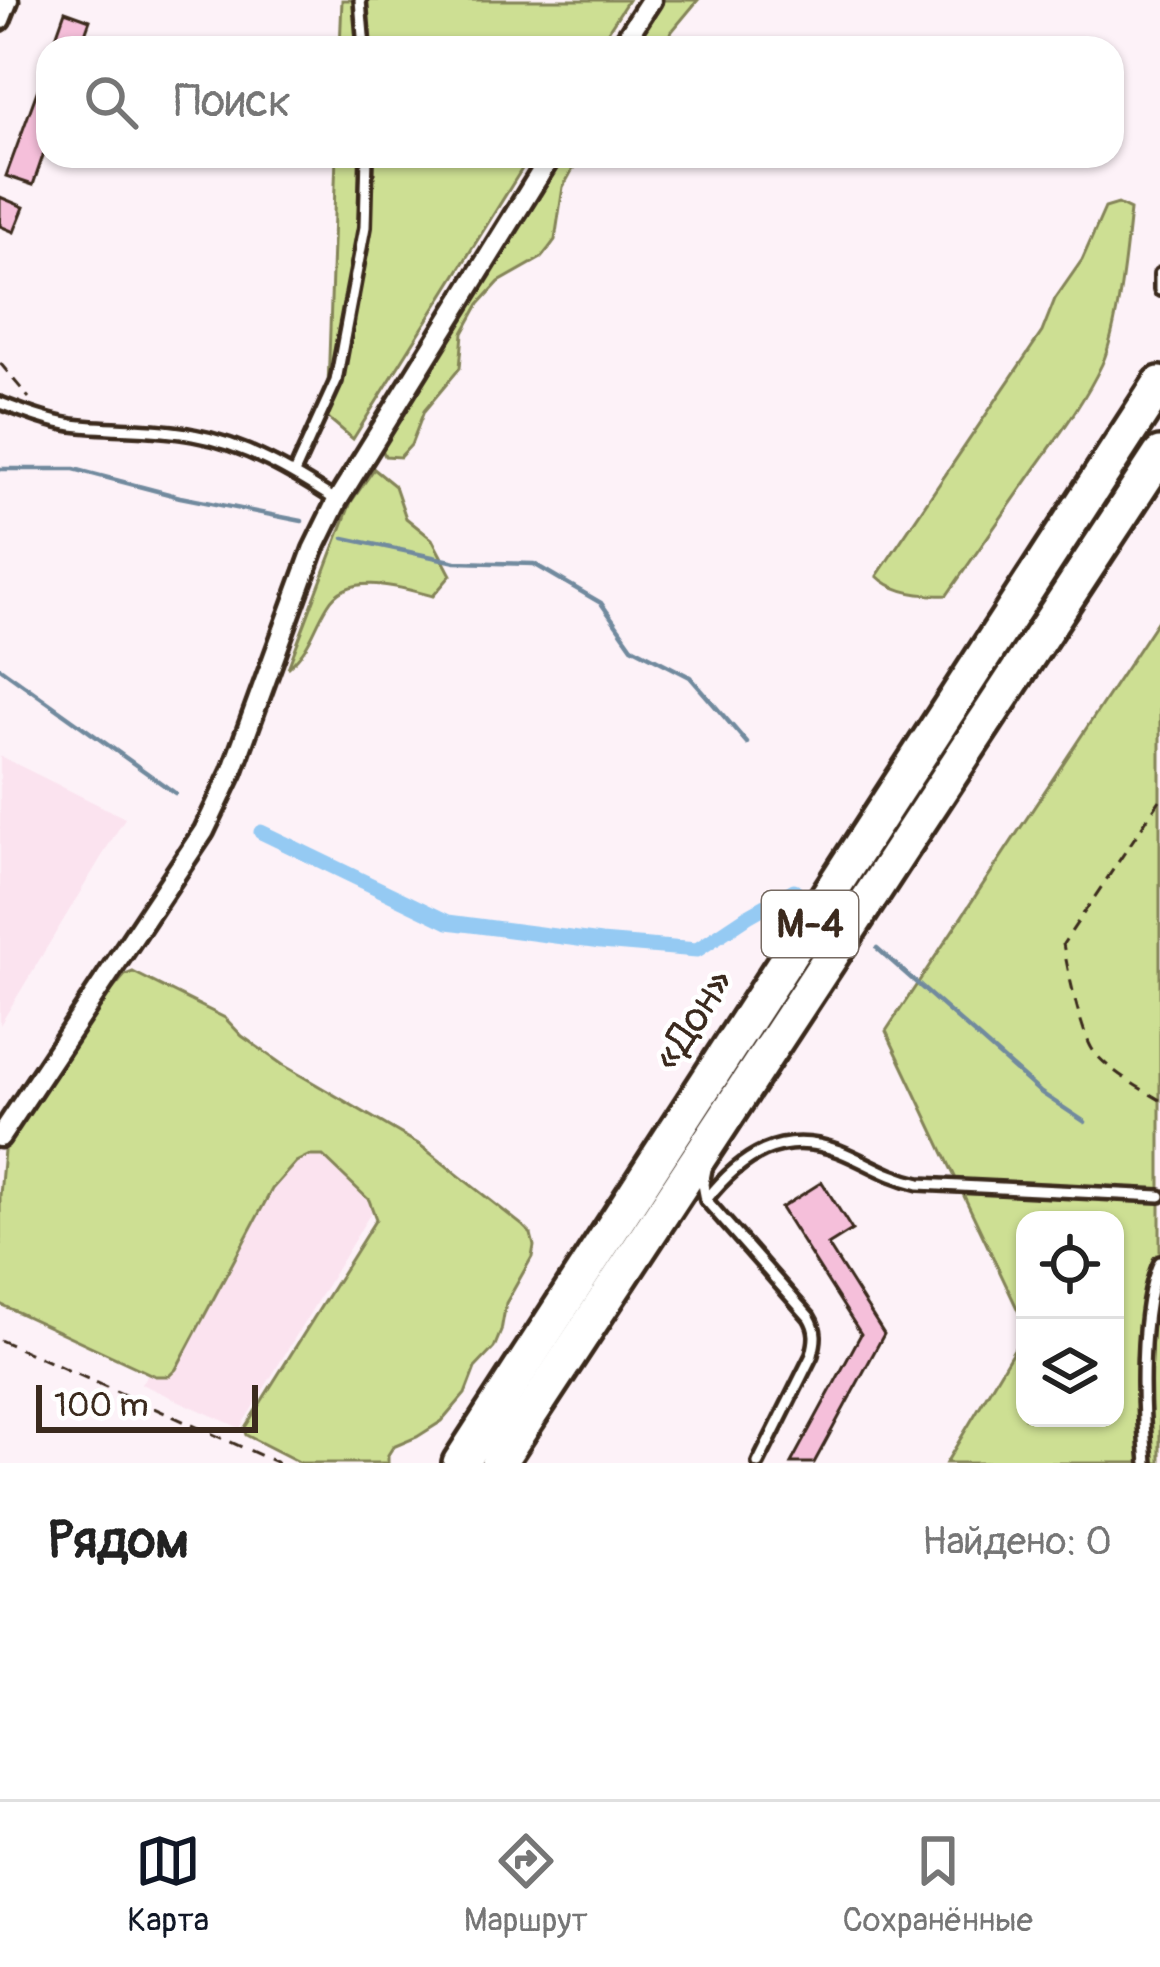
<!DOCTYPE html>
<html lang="ru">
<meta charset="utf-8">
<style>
:root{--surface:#fff;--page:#f2f2f2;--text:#222;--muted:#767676;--line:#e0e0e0;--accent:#111827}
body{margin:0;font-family:Pangolin,sans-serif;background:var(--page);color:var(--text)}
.controls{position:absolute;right:36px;bottom:36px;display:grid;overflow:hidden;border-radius:24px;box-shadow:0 3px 9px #0004}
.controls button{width:108px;height:108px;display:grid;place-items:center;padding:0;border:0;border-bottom:3px solid var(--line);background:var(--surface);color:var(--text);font:60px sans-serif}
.scale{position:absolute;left:36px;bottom:30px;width:222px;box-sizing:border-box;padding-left:12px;border:6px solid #3b2a1e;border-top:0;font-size:33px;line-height:42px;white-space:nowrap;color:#3b2a1e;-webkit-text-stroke:9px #fff;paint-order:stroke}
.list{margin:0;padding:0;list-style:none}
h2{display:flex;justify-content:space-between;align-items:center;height:156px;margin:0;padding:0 48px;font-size:51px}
h2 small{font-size:39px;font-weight:400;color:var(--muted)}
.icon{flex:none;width:66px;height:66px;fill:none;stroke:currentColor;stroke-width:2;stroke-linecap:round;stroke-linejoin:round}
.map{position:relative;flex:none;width:1160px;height:1463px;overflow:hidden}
.search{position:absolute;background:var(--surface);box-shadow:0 3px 9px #0004;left:36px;right:36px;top:36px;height:132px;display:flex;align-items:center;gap:30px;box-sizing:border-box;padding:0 42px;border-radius:36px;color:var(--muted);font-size:45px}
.sheet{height:336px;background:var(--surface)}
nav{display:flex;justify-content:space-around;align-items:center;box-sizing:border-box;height:168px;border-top:3px solid var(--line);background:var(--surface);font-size:33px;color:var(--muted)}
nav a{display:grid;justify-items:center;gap:6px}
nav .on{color:var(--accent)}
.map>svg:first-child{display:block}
.built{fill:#fbe3ef}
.green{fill:#cddf93;stroke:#848458;stroke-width:3}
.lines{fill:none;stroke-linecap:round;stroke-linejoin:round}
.stream{stroke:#718a9e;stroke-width:4.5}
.canal{stroke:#95caf3;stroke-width:15}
.building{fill:#f5bfda;stroke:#3b2a1e;stroke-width:3}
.lane-casing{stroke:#3b2a1e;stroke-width:18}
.street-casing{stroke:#3b2a1e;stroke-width:27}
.highway-casing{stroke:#3b2a1e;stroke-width:42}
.path{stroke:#3b2a1e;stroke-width:3;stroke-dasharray:12 9;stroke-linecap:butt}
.lane{stroke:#fff;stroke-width:9}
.street{stroke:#fff;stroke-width:18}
.highway{stroke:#fff;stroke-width:33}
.labels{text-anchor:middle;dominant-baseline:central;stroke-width:9;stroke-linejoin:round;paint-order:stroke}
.shield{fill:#fff;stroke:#766a62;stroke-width:3}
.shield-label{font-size:39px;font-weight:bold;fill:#3b2a1e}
.street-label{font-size:42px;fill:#3b2a1e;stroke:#fff}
</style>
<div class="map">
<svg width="1160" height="1463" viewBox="0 0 1160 1463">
<rect width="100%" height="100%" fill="#fdf2f8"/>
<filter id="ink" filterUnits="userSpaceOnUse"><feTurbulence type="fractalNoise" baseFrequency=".00833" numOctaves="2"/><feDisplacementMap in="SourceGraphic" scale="24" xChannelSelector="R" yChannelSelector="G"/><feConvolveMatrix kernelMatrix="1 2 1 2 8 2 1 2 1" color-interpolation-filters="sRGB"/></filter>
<g filter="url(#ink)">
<g class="built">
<path d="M0,756L125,818L0,1025Z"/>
<path d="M301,1127L378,1201L240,1428L141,1384Z"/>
</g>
<g class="green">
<path d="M342,0H628L597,48H340Z"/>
<path d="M658,0H698L658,48H627Z"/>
<path d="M336,156H530L353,439L327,417Z"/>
<path d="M558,156H580L563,187L555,240L549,248L541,258L499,282L479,304L463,333L460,368L424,411L411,445L400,457L385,456L379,443Z"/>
<path d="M1118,204L1130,210C1126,250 1118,329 1102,364C1085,400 1060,434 1037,466C1007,509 977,552 947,595C923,596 894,593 877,576L1042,332L1055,299L1082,260L1105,208Z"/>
<path d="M374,469L395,486L406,518L432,539L451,575L433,596C402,588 348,570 328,605C312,631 312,646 288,668L351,502Z"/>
<path d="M1160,617V1463H946L1025,1331V1418H1115V1220H1025V1325L886,1031Z"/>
<path d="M133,972L225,1018L242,1036L283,1065L420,1145L522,1225L531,1234L534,1246L532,1257L506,1303L501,1331L494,1348L475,1368L465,1394L442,1421L417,1437L393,1447L388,1455V1463H301L246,1435L244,1429L376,1219L369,1200L323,1156H308L296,1162L272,1189L176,1369L169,1376H155L0,1304V1195L4,1150L95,1010L125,975Z"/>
</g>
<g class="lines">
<g class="stream">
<path d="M0,469H74L180,497L302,521"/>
<path d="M344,538L456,562L534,564L601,603L632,647L690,677L747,743"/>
<path d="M0,668L175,793"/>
<path d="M877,948L1040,1092L1085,1122"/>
</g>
<path class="canal" d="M261,832L448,922L601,942L697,950L748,916L794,890"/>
</g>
<g class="building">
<path d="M65,11L90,20L80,48H52Z"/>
<path d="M46,67L48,141L33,185L6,176Z"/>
<path d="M0,197L24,207L14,232L0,226Z"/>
<path d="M822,1182L852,1230L828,1245L884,1334L814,1463H791L861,1334L781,1208Z"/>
</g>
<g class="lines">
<defs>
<g id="lane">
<path d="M360,0L364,48"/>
<path d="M1160,274V290"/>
<path d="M0,403C24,412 47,421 72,425C112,430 153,427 193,435C245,444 293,472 337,501"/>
<path d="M294,473L336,381L365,227L367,156"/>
<path d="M706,1169L703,1184L706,1200L809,1317C817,1330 816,1340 812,1355L758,1463"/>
<path d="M706,1200C741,1156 781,1129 839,1151C869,1163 885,1176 919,1184L1160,1196"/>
<path d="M1147,1463C1142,1410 1138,1309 1160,1262"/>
</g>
<g id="street">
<path d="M0,20L8,0"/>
<path d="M620,48L651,0"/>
<path d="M0,1137L204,831L232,772L313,550L337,501L551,156"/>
</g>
<g id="highway">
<path d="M460,1463L1160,384"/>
<path d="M498,1463L1160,455"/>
</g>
</defs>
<use href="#lane" class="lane-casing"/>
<use href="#street" class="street-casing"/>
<use href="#highway" class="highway-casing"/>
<g class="path">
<path d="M0,363L29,398"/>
<path d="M1160,800L1063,944C1068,971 1079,1024 1091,1047C1101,1066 1141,1089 1160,1100"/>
<path d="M0,1340L278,1463"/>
</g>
<use href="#lane" class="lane"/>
<use href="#street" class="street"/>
<use href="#highway" class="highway"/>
</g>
</g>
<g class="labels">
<rect class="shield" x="762" y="891" width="96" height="66" rx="9"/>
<g class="shield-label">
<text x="810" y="924">М-4</text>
</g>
<g class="street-label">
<text transform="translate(694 1020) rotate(-57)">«Дон»</text>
</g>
</g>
</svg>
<div class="controls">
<button><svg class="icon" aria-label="locate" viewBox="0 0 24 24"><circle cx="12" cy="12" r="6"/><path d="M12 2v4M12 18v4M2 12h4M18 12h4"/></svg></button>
<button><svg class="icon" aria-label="layers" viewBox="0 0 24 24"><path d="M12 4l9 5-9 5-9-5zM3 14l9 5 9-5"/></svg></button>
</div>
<div class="scale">100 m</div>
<div class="search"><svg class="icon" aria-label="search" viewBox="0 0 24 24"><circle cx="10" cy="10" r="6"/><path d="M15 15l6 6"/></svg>Поиск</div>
</div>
<section class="sheet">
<h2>Рядом<small>Найдено: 0</small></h2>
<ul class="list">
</ul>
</section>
<nav>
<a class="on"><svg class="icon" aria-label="map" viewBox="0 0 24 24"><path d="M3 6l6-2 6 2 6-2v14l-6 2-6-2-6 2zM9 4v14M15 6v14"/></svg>Карта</a>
<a><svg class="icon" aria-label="directions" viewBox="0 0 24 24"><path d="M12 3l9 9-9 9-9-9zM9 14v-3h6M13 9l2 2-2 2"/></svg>Маршрут</a>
<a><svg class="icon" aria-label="saved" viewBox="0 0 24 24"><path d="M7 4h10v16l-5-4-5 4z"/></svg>Сохранённые</a>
</nav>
